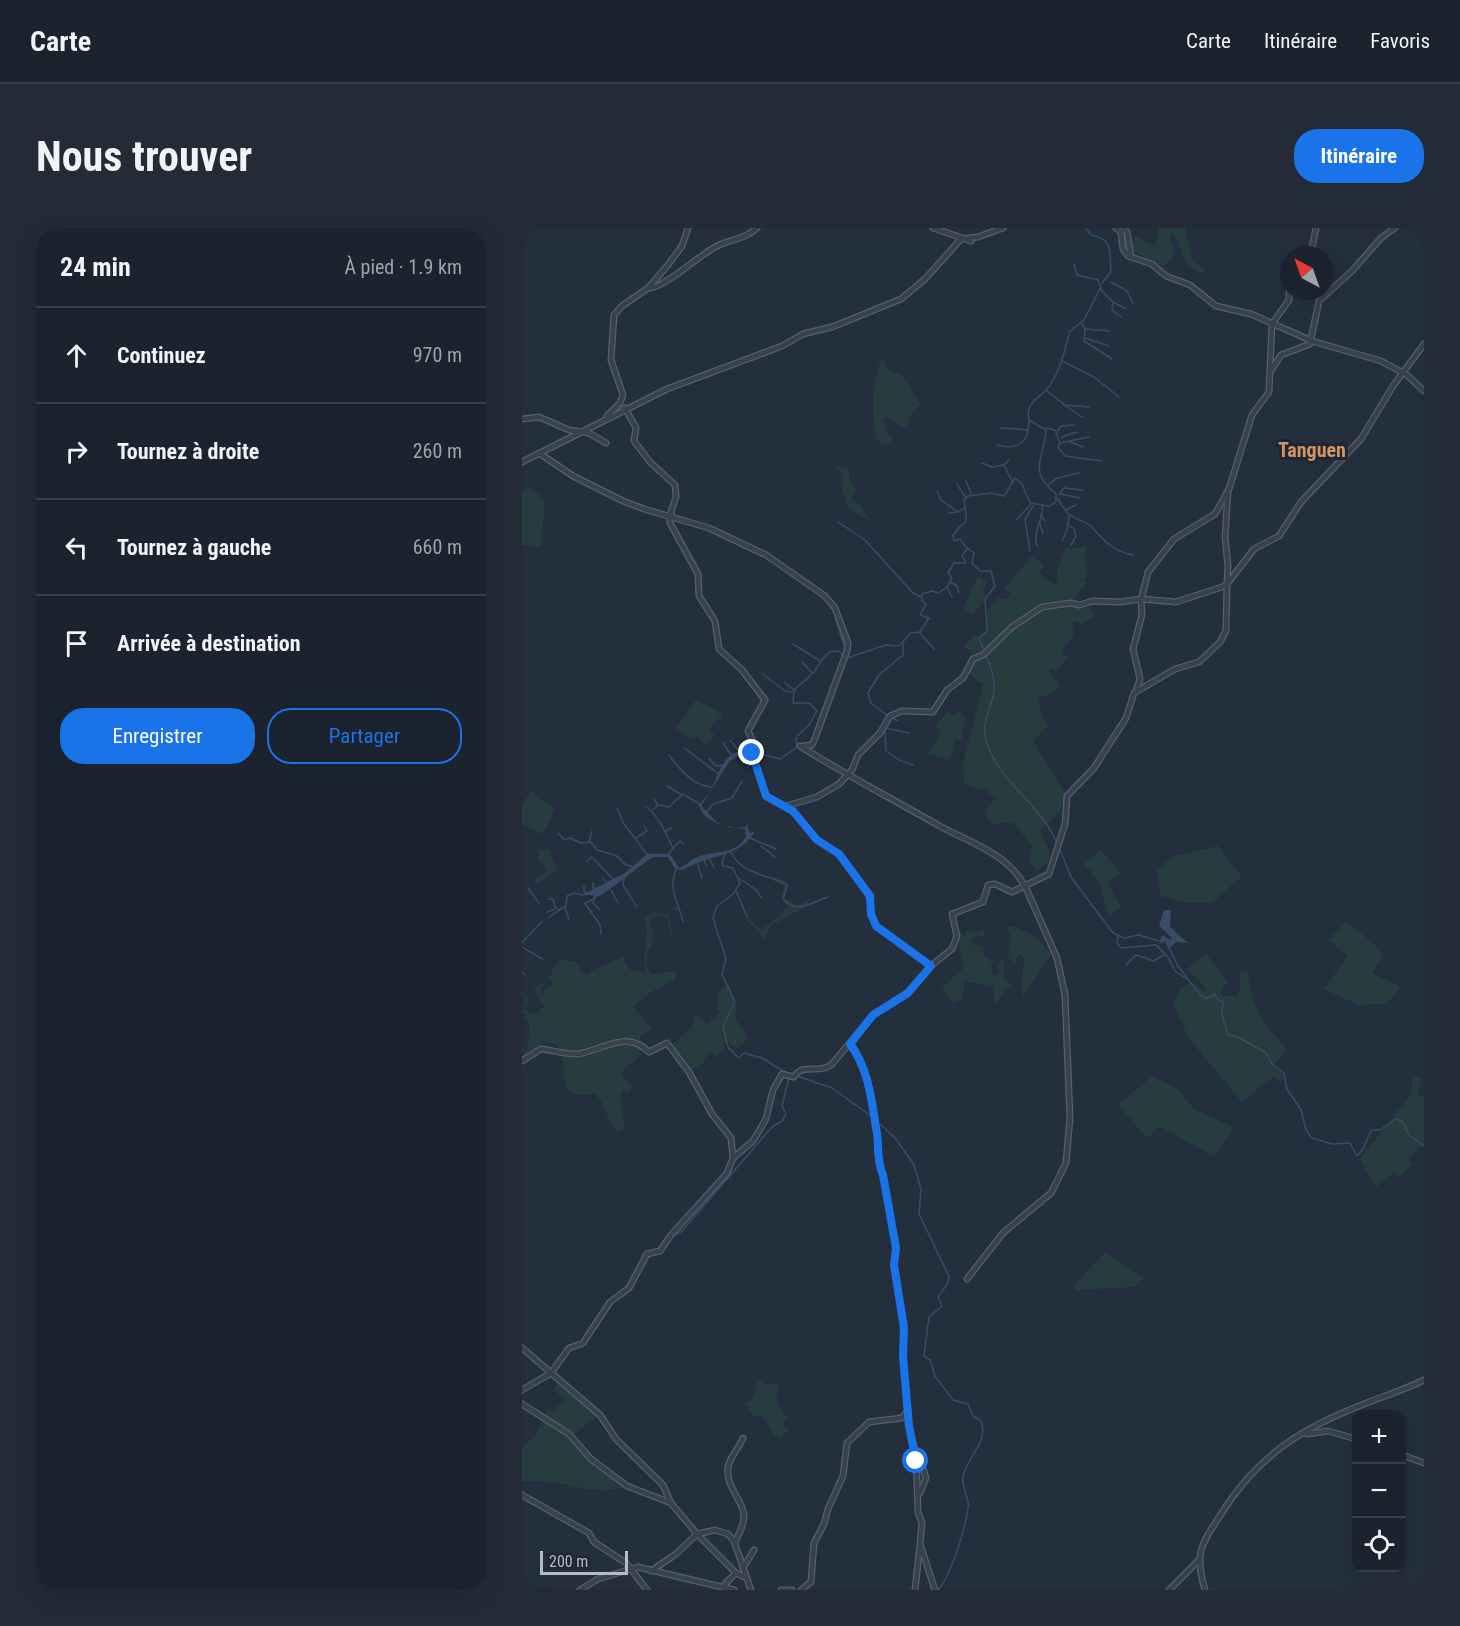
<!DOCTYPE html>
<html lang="fr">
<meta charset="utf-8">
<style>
:root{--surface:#1b232e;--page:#242b36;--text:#f1f3f6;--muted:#a0a4aa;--line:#39404a;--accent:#1a73e8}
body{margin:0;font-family:"Roboto Condensed",sans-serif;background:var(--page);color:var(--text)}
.controls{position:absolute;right:18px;bottom:18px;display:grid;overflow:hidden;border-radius:12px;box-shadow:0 6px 24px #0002}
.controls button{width:54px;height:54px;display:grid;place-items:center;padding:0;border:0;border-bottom:2px solid var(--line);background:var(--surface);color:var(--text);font:30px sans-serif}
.compass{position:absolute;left:758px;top:18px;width:54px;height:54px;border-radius:50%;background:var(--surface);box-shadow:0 6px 24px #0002;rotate:319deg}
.scale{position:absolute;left:18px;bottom:15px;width:88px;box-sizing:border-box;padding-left:6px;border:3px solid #b4bcc9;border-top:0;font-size:16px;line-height:21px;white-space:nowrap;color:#b4bcc9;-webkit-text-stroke:4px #1d2633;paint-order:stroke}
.stop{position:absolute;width:18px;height:18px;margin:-14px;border:4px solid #1a73e8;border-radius:50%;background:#fff}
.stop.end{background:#1a73e8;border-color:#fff;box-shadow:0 2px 6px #0008}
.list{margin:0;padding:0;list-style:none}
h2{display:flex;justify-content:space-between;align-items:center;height:78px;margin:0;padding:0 24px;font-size:26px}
h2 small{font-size:20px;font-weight:400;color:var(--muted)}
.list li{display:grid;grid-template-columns:39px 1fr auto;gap:18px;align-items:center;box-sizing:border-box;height:96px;padding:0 24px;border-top:2px solid var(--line)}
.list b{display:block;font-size:22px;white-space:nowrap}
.list em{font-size:20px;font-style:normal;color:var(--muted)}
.actions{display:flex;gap:12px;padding:18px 24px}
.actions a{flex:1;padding:14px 0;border:2px solid var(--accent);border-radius:24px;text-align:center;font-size:21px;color:var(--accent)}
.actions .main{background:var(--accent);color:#fff}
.icon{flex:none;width:33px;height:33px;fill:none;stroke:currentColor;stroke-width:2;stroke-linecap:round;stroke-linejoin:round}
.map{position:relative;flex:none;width:902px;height:1362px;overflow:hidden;border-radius:24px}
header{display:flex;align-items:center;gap:36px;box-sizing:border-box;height:84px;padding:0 30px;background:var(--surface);border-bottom:2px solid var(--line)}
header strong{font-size:28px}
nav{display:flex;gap:33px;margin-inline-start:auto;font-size:21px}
.intro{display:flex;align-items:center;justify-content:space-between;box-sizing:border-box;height:144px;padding:0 36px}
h1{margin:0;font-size:42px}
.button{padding:15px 27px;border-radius:24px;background:var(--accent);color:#fff;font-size:21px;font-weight:700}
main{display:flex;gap:36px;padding:0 36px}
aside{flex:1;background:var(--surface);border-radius:24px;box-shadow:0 6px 24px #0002}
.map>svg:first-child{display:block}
.green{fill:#263c3f}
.water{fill:#394c67}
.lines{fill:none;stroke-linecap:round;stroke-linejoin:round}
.stream{stroke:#394c67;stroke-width:1.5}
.minor-casing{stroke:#565f6c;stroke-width:7}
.minor{stroke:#38414e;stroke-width:4.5}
.route{stroke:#1a73e8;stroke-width:8}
.labels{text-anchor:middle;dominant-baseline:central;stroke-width:6;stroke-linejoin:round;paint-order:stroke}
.quarter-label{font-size:20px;font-weight:bold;fill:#d59563;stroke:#1d2633}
</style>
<header>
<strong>Carte</strong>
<nav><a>Carte</a><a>Itinéraire</a><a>Favoris</a></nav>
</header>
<div class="intro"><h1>Nous trouver</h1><a class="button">Itinéraire</a></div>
<main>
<aside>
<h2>24 min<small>À pied · 1.9 km</small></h2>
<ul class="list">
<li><svg class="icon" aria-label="ahead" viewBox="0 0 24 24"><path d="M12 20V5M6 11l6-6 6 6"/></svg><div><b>Continuez</b></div><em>970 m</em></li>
<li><svg class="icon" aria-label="right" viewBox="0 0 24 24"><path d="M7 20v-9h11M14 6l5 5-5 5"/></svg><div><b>Tournez à droite</b></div><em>260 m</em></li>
<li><svg class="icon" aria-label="left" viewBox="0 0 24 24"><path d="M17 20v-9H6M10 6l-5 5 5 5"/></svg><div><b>Tournez à gauche</b></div><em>660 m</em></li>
<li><svg class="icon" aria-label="arrive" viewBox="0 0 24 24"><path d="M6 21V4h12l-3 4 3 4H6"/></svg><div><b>Arrivée à destination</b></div></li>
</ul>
<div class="actions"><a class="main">Enregistrer</a><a>Partager</a></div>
</aside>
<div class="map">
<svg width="902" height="1362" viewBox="0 0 902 1362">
<rect width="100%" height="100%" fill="#242f3e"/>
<g class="green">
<path d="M636,0H663L671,32L685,42L680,45C652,32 663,18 649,4L648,15L653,19L650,32L642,38L608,22L613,9L634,18Z"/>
<path d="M360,131H363C364,144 368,142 378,147C386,151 393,168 398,176L390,185L385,199L380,200L365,189L362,191L364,201L371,211L367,216L361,217L354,211C350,185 348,155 360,131Z"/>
<path d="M312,237L327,241V249L334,262L329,271L337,276L348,293L327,281L320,260V246Z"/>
<path d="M7,258L23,273L19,319L0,317V263Z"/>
<path d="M566,319L562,327L566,346L561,353L564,355L552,371L565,377L573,388L560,396L554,392L550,396L552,406L540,423L545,430L535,443L530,440L527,443L539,458L530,465L516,471L520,489L527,498L511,513L543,565L538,584L518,602L530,630L514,644L507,631L510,618L491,593L471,597L465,590L463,581L474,571L465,563L442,556L441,534L461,456L443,443L449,425L442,417L453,406L457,410L465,403V383L476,370L486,371L489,366L482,360L511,327L522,337L517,345L531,356L536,354L535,344L543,320Z"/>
<path d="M456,348L465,355L460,364L464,370L451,387L441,380Z"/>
<path d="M174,472L201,486L187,501L193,508L183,517L174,507L169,511L154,500Z"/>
<path d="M438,483C447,491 441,503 439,513L433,512L428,532L405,526L419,505L413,497L426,484L431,488Z"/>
<path d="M9,562L33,581L21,606L0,597V579Z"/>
<path d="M696,618L720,649L689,675L660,674L639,668L635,643L651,628Z"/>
<path d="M24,621L28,623L35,641L18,655H13L11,652L26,643L16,632L17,623Z"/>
<path d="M579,622L598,645L586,654L599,680L586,688L578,656L562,635Z"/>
<path d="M244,648L257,650L267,656L263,670L275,677L285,673L288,677L249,697L243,711L225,693V689L240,702L266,679L259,670L263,658Z"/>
<path d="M155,678V681L146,684L152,717L144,688L127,691C129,697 132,705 131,710C128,726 119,729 129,746L154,743L153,752L126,766L111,779L130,800L118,809L125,821L99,845L111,860L105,865L100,862C96,876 105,888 101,902L96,904C84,892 84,875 73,866C68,866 64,867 59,867C34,867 48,833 34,816L19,815V821L0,834V827L5,822C6,806 11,798 0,783L3,774L0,762L6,773L2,779L8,786H15L22,778L12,761L20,755L22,757L17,761L21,766L25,760L32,757L27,751L33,737L40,731L55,734L59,744L66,747L70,742L101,729L107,741L124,745C118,723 129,712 123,689L132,685L143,686Z"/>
<path d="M824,693L850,714L861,727L850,745L878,759L865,776L837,777L802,761L826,728L807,712Z"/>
<path d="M484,698C500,698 521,712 529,727L501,768L499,762L502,731L497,726L493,735L486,730C486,717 492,707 484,698Z"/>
<path d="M462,701V708H455L448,713L451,717L463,719L460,724L464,730L469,731L471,748L477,745L476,737L482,730V751L490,758L484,761L473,776L471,759L443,753L440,772L430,775L420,760L442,739L434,705L439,704L442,709L445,702L451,705Z"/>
<path d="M684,726L706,754L698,764L701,768L715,769L718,759L717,745L725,743L731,772L743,796L765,821L751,838L764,849L758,853L752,848L720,874L666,809L651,775L660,758L674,755L681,764L685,761L665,741Z"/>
<path d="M206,755L214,777V792L227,810L214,821L206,813L202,816L203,821L193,828L190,823L182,831V834L167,844L148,818L169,801L173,785L185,796L198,784L194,778L197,764Z"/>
<path d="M630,848L657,862L672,881L711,899L692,929L639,899L625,910L596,877Z"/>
<path d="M891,849L899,851L896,866L902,869V918L900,917L886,931L890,937L876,950L871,945L854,959L838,931L889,866Z"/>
<path d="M584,1024L622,1050L613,1059L553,1062V1056Z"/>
<path d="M240,1151L246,1157L254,1155L257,1158L254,1171L265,1190L261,1196L267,1202L258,1210L253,1208L240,1188L232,1189L224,1176L232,1168L235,1152Z"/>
<path d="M36,1152L77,1187L49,1208L59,1221L105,1258C78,1269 52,1256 24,1254C16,1253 8,1254 0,1253V1219L15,1205L25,1182L31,1183L43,1172L33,1162Z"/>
</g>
<g class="water">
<path d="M228,522V526H218L207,534L179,578L196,595L209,600L224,599L225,596L228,605L233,603C217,631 186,626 161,642L153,641L146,629H131C109,643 93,660 70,672L72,667H60L103,645L125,626H148L157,640C164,638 166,633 173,630C191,622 212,628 224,609L223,601C207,599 182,596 177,577C180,572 186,568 189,562C198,543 202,521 228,522Z"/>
<path d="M642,682H649L648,699L666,715L654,714L648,720L644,713L637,716L640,707L648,712L650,710L637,698Z"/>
</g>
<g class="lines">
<g class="stream">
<path d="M564,0L569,7C592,11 587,23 589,43L580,55"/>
<path d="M589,54L605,63L611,76"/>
<path d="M578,61L591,74L590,82L599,89"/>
<path d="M591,74L604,81"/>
<path d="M560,96L563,101L562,113L590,131"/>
<path d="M563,101L588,103"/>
<path d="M563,110L587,118"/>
<path d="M540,133L572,149L597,169"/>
<path d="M525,163L543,177L567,179"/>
<path d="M541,176L560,189"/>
<path d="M479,200L506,202L507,193"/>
<path d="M524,200L533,202L538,215L567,209"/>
<path d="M535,204L539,198L552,197"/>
<path d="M539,209L555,204"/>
<path d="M548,214L561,219"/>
<path d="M538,215L536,219L543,228L580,233"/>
<path d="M475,217C489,221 504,219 506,202"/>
<path d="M460,235L470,239L482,237L490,253"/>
<path d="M482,237L487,232"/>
<path d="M444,253L450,268"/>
<path d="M435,256L444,270"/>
<path d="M525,258L535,250L557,245"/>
<path d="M415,263L419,272L436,284L442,280"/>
<path d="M539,266L558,270"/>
<path d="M537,267L542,260L561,262"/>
<path d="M536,271C539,276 543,283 548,287C554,292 564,293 569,298C581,312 593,325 612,327"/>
<path d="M544,282L554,277"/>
<path d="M426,285L436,284"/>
<path d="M519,287L523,293"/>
<path d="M494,292L509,276"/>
<path d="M316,294L343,312L391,365L399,369"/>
<path d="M518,296L521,306"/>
<path d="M548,298L552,301L554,308L549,317"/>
<path d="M540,313L545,302L547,288"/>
<path d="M443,318L438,311L432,313L431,308C442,288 448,305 442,273L446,268L469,265L482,268L493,250L500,256L508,275L527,278L534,274V266C505,242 522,232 524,202L507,192C502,173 520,170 528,157C539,141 543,121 548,103L562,92L579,59L576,52L555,47L552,36"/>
<path d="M515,318C510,303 523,290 520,276"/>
<path d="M444,319L452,325L450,335L458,343H469L473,358L463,371L465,403L457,410L462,422"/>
<path d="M508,323L503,291L511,278"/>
<path d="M428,354L435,358L437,365"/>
<path d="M425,359L430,369"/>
<path d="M313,385C314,398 320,408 323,421L321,422"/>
<path d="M398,405L412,421"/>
<path d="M271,416L298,433"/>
<path d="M464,427C469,439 473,449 472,463C470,480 459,493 464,512C476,554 518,575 535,615"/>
<path d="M325,430L364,417L377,418L389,405L398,404L407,390L398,387L404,376L400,373V366L409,363L417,365L425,359L430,350L426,345L432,335H444L440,328L445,321"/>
<path d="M280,434L290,445"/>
<path d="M241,446L263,463L270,464"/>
<path d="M263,455L272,462"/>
<path d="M365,487L349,475L346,465L357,447L381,427V416"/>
<path d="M369,489L376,493"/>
<path d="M364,500L387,505"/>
<path d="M363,501L364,523L377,532L391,537"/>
<path d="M208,512L217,523"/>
<path d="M201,515L209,527"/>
<path d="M162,520L197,546"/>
<path d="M232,524L258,531L275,519L274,509L287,497L295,483L287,475H271L272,462L292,444L302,429L308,424L317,423L321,428"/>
<path d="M228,526L232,538"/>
<path d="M147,527C157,541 171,558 190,559"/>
<path d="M187,531L194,538L201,537"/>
<path d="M225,540L230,535"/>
<path d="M145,558L160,567"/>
<path d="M132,571L136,577"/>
<path d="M123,578C137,588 143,604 151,620L147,625"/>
<path d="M95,580L102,596L125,626"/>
<path d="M131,582L136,577L147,579L161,566L179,577"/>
<path d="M184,585L191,576L210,570L220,553"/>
<path d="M143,603L150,600"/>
<path d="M37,606L43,612L49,610L58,615L69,614L75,622L95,628L104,637L110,638"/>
<path d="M114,610L125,603L122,597"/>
<path d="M228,610L254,621"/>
<path d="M67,613L70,603"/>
<path d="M239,618L253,629"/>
<path d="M537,619L549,649L591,705L602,710L617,707L637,713"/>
<path d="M151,620L158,613L161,616"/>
<path d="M209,624C220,647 246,646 265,657L261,671C275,687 288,675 306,669"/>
<path d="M203,626L200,635L201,638L211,640L218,655L211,666L195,678L191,690L204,731L200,746L213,774L201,798L206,819L217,830L222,825L240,830L266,846"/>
<path d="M182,630L184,638"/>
<path d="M187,630L192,640"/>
<path d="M174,632L180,650"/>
<path d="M65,633L70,629L91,651"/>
<path d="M155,640C145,659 156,674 161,693"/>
<path d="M102,650L101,657L115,679"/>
<path d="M217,650L234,662L239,669"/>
<path d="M81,651L86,655"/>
<path d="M71,655V660L78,661"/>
<path d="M62,658V664L67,665"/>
<path d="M6,660L17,675"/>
<path d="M89,662L96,675"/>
<path d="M214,663L225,689"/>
<path d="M72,670L71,675L78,682"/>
<path d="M26,671H31L33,679L37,682L44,678L45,668L52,665L61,667"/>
<path d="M70,672L63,675L78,697L79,706"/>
<path d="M43,679L47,692"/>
<path d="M25,684L33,681"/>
<path d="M26,690L37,682"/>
<path d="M596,708L595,715L599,720L634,717L646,729L653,743L665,751"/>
<path d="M644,714L656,738L679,768L685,770L693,766L695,771L701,774L700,787L706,807L716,809L744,825L750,836L762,845L765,861L779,882L784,902L790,910L810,916L828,915L835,928L841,921L849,902H858L874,891L881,894L887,907L902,918"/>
<path d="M0,715L20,693"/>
<path d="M0,719L20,731"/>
<path d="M604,737L614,727L632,733L643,726"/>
<path d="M0,744L3,747"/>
<path d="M275,848L310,860L349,888"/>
<path d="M355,893L374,911L392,937L399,961L397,986L427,1048L426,1055L416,1069L420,1078L407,1089L402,1128L408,1132L413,1148L431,1172L446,1176L451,1188L459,1193C467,1215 445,1228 441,1249C439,1260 448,1270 446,1280C443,1301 429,1348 416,1362"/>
<path d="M152,1007L159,1004L250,899L260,893L264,886L260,878L267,850"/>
</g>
<defs>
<g id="minor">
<path d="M411,0L449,13"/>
<path d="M594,0L599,4L601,21L606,28L630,36L644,48L668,57L694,78L729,86L790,113L859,133L885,147L902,163"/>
<path d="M601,0L605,4L609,29"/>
<path d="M784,27L790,20L794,0"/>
<path d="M127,60C143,60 179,25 197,17C212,10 221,12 235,0"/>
<path d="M750,141L759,127L788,116L797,73L830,43L859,10L873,0"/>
<path d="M103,180L114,200L112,213L128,234L153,257L154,269L149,284L148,295L176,346L177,368L193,393L197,421L220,442L243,472L226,503L231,513C229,536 239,546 244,568L271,583L295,612L317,626L348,668L349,686L354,698L409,738"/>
<path d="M85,188L98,175L101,167L89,132L92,87L100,78L126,60L146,37L160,18L166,0"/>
<path d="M0,191L17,189L47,202L67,205L84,215"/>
<path d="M17,225L51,248L101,273L122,281L187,300L244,327L303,368L313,380L326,415L325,423L292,513L290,517L281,518"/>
<path d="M0,234L145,161L260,118L281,106L310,99L379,71L403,51L439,11L456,9L481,0"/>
<path d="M615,460L618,451L611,421L620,387L619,372L626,344L652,311L693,286L707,261L730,187L747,164L750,96L767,72V63"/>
<path d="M278,518C322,546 369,570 414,596C446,614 484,624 503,658L535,730L543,767L548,890L544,935L529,965L481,1005L445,1051"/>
<path d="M264,578L295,569L317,556L330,542L336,527L358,505L368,488L380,483L411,484L425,462L441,450L451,431L461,427L490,399L520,379L548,375L557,377L571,373L598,374L619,371L654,374L700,359L705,356L706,338L703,308L706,263"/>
<path d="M329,816C347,841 350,875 355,906C357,921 354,934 361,947L374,1020L372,1037L382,1100L381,1128L387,1199L394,1226L396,1284L400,1295L398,1316L413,1362"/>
<path d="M0,833L19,821C30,822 46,827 56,826C81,822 105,801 127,824L145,815L167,844L190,886L209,910L211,930"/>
<path d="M0,1120L78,1187L94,1211L141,1257L149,1275L175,1306L214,1345L225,1350"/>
<path d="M0,1162L29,1145L47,1120L61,1115L88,1074L107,1060L125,1026L138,1023L149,1007L205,945L211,930L231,913L244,891L251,862L260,846L272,849C281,834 297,847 310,836L351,787L383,767L410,737L430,721L435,708L430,686L461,674L466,657L473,656L490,664L527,646L543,596L545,568L572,540L604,490L612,465L653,441L677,434L698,414L704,403L705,356L732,321L757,308L779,274L839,211L871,158L902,116"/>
<path d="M0,1176L47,1206L69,1231L105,1258L149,1275"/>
<path d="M785,1206L806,1203L834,1211"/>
<path d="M880,1227L902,1235"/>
<path d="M394,1233L401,1240L404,1250L398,1265"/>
<path d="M0,1267L67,1305L72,1314L104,1335L125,1362"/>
<path d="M213,1315C216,1306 222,1299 222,1288C222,1273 203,1259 206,1239C208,1229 217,1220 221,1210"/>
<path d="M221,1340L232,1322"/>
<path d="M129,1343L154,1326L175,1306L193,1302L206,1306L212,1313L229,1362"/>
<path d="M58,1362L76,1351L116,1339L212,1362"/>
<path d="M204,1362L203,1356L214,1345"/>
<path d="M259,1362H270"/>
<path d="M279,1362L289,1354L292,1315L302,1296L306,1281L321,1248L325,1215L347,1194L380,1190L386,1182"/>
<path d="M393,1362L398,1317"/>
<path d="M647,1362L676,1333"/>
<path d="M683,1362C672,1325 679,1317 699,1286C735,1228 780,1200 842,1176C862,1168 882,1162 902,1152"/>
</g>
</defs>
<use href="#minor" class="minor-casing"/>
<use href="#minor" class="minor"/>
</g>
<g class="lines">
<path class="route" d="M230,525L244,568L271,583L295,612L317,626L348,668L349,686L354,698L409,738L386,765L351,787L328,816C347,841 350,875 355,906C357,921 355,934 361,947L374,1020L372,1037L382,1100L381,1128L387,1198L394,1233"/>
</g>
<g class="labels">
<g class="quarter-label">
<text x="790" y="222">Tanguen</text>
</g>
</g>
</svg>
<div class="controls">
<button>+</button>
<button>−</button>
<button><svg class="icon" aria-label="locate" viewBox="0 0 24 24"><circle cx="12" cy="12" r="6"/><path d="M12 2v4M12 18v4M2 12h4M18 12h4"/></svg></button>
</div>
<svg class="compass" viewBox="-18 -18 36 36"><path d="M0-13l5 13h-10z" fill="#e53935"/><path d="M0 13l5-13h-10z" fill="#a0a4aa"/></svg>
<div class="scale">200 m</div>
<div class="stop" style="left:394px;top:1233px"></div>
<div class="stop end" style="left:230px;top:525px"></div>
</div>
</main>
